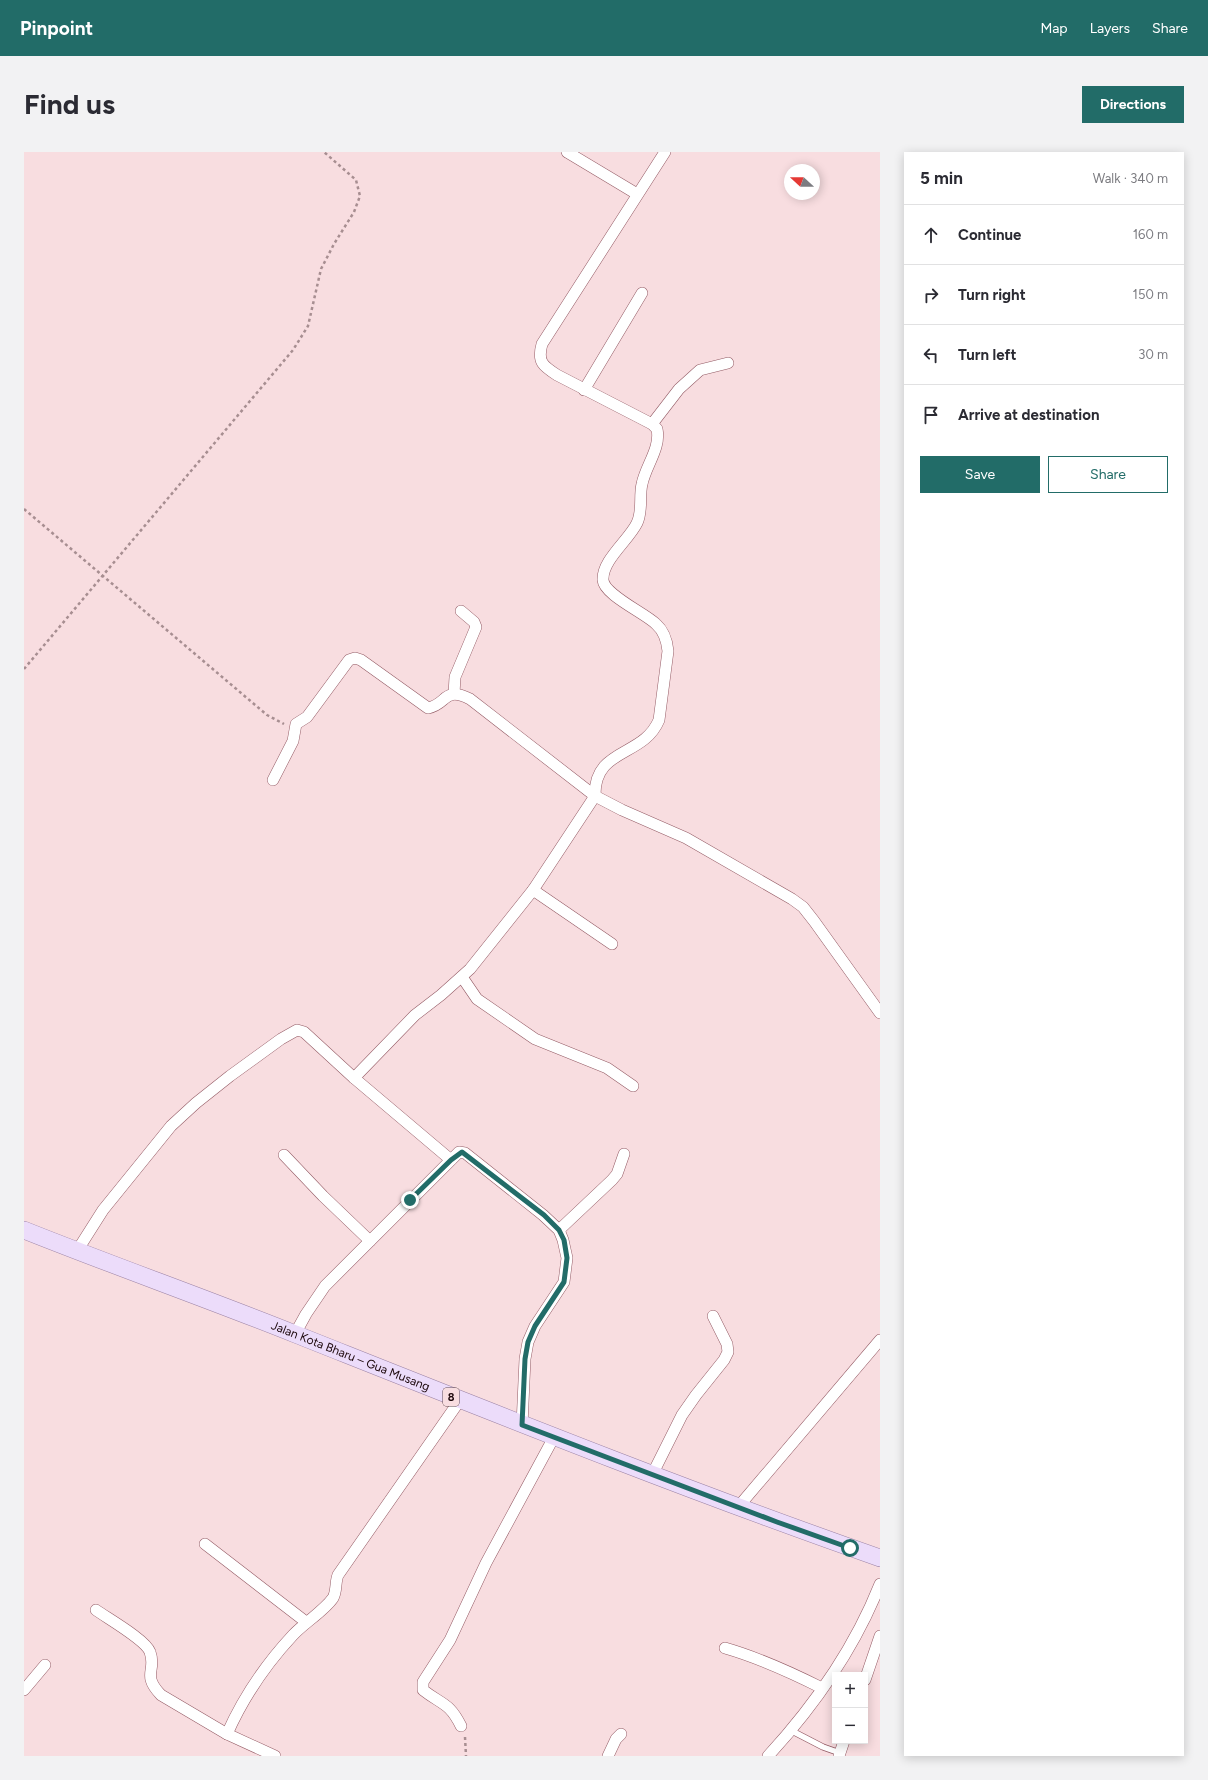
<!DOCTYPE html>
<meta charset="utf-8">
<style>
:root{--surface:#fff;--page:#f2f2f3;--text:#2b2b33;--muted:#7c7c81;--line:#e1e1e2;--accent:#226c68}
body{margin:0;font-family:Figtree,sans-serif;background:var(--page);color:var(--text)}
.controls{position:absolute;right:12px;bottom:12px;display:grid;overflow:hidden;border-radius:0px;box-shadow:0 2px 10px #0003}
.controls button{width:36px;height:36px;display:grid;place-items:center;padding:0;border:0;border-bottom:1px solid var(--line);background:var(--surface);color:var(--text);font:20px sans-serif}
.compass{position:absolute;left:760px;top:12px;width:36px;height:36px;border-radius:50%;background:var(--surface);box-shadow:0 2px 10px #0003;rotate:291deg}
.stop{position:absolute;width:12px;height:12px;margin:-9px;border:3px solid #226c68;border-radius:50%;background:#fff}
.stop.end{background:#226c68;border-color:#fff;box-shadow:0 1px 4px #0008}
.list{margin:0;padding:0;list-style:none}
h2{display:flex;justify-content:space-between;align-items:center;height:52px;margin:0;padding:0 16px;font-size:17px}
h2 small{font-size:13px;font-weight:400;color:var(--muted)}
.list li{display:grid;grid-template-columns:26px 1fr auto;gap:12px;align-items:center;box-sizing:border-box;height:60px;padding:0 16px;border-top:1px solid var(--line)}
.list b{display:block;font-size:15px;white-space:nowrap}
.list em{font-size:13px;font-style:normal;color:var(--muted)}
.actions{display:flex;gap:8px;padding:12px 16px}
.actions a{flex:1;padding:9px 0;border:1px solid var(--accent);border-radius:0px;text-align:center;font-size:14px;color:var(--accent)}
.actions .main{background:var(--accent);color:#fff}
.icon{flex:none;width:22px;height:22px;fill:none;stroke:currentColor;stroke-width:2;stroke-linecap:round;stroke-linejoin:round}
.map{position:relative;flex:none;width:856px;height:1604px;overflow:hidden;border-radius:0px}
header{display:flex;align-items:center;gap:24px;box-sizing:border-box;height:56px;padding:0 20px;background:var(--accent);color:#fff}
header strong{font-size:19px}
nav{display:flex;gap:22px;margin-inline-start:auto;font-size:14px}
.intro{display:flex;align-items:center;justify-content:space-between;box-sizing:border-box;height:96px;padding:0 24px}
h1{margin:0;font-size:28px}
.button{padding:10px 18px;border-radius:0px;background:var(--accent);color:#fff;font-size:14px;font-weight:700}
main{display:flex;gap:24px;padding:0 24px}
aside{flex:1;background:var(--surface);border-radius:0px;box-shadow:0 2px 10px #0003}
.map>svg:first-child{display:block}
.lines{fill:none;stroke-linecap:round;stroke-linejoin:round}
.service-casing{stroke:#945b65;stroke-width:7}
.minor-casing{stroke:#945b65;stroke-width:12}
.primary-casing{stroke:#9b82a4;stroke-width:18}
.path{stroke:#a78e91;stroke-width:2.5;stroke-dasharray:3 3;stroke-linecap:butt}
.service{stroke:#fff;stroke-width:5.5}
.minor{stroke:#fff;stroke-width:11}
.primary{stroke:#ecdcfa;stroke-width:17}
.route{stroke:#226c68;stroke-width:5}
.labels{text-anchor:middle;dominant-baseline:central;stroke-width:3;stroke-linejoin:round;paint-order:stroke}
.shield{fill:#f8dde0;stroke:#5e474b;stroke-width:1}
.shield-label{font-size:11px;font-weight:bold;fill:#1c070b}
.street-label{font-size:12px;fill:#1c070b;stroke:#f8dde0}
</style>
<header>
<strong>Pinpoint</strong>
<nav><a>Map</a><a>Layers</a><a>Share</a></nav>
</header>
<div class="intro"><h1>Find us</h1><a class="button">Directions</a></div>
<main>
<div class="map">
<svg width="856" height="1604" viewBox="0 0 856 1604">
<rect width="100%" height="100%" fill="#f8dde0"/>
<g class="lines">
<defs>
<path id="service" d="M768,1579L799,1595L816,1601"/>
<g id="minor">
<path d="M543,0L613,42"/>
<path d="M560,238L618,141"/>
<path d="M628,272L655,237L676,218L704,211"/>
<path d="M430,542L431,525L452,475L450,470L437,459"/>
<path d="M249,628L269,589L272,572L283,565L325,508L331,506L337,508L404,556C424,552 419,534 446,547L571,644L598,658L662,686L768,747L779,755L790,769L856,861"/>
<path d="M509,738L588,792"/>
<path d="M438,825L453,847L511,887L583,916L609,934"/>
<path d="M330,926L391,863L417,843L446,817L509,738L571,644C570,595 619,606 635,568L644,499C643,489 640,479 632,472C621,461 580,443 579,428C578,408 605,388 613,371C619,359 615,344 618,332C622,313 637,296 633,277L628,272L533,223C519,214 513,210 518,192L641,0"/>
<path d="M260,1003L299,1044L346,1089"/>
<path d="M535,1078L588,1028L593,1022L600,1002"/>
<path d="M53,1099L79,1058L147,974L172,951L206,924L257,887L273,878L280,880L330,926L427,1008"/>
<path d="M271,1182L282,1162L301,1134L435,1000L441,1001L519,1063L535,1078L539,1088L543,1106L540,1130L511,1174L504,1190L501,1207L498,1273"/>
<path d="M628,1323L658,1263L672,1243L700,1208L704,1200L703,1192L689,1164"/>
<path d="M715,1354L856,1188"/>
<path d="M181,1392L282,1470"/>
<path d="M72,1458C83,1466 122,1488 126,1500C133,1519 117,1522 137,1543L203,1582L251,1604"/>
<path d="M701,1496C736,1506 766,1520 798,1536"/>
<path d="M841,1528L856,1484"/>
<path d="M0,1538L21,1513"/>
<path d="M437,1574C425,1550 418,1553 399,1538V1530L426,1488L462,1411L530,1285"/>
<path d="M203,1582C219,1546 242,1512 269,1483C280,1471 300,1459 309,1446C313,1439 311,1430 314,1423L436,1248"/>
<path d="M584,1604L592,1587L597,1582"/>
<path d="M744,1604C790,1554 831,1495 856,1432"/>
<path d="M815,1604L820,1589"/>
</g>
<g id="primary">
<path id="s1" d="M0,1078C90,1114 181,1146 271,1182C465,1259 659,1337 856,1406"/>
</g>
</defs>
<use href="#service" class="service-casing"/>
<use href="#minor" class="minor-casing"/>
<use href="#primary" class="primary-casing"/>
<g class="path">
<path d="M0,357L243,563L260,572"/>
<path d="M0,517L269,198L284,174L297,117L310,92L330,60L336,44L332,28L300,0"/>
<path d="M441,1585L442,1604"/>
</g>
<use href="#service" class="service"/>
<use href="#minor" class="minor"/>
<use href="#primary" class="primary"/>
</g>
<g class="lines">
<path class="route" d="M386,1048L427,1008L438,1000L520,1063L535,1078L540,1088L543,1106L540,1130L511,1174L504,1190L501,1207L498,1273L753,1370L826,1396"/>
</g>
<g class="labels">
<rect class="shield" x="419" y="1236" width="16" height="18" rx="3"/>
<g class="shield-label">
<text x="427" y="1245">8</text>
</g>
<g class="street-label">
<text stroke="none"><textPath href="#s1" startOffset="350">Jalan Kota Bharu – Gua Musang</textPath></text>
</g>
</g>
</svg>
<div class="controls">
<button>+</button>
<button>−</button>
</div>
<svg class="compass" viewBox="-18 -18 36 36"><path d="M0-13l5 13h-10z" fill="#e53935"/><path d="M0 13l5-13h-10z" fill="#7c7c81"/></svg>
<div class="stop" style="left:826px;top:1396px"></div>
<div class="stop end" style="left:386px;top:1048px"></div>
</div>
<aside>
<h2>5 min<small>Walk · 340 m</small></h2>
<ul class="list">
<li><svg class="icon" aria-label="ahead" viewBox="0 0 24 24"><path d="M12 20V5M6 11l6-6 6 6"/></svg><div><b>Continue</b></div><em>160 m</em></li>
<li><svg class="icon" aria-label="right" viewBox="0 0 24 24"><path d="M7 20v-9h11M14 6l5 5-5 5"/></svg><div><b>Turn right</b></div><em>150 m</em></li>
<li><svg class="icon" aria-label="left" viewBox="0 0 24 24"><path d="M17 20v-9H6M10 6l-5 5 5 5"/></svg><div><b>Turn left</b></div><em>30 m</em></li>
<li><svg class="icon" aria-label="arrive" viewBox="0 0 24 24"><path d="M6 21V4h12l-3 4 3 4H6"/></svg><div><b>Arrive at destination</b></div></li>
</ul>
<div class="actions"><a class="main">Save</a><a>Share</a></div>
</aside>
</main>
